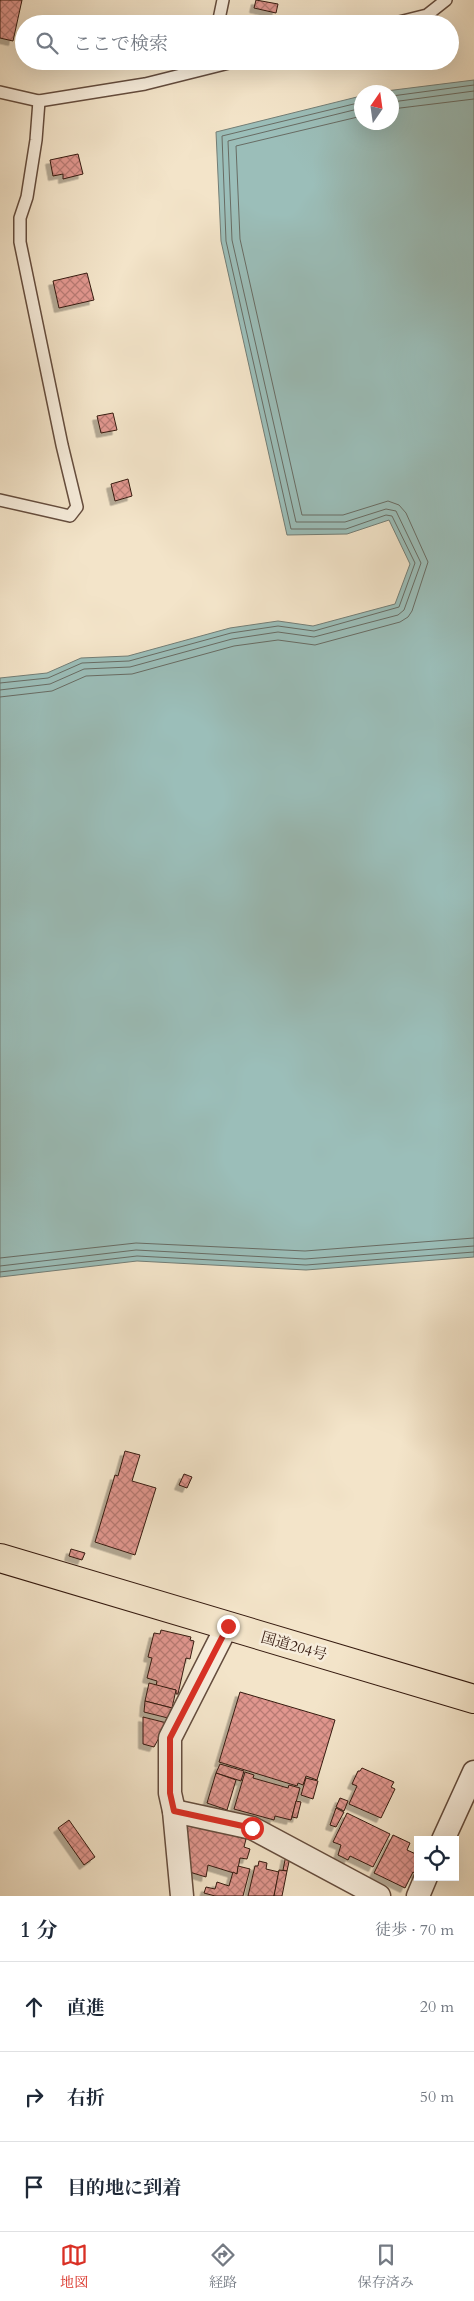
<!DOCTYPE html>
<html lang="ja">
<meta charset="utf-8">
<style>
:root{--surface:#fff;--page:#f2f2f3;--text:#1f2937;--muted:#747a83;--line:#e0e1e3;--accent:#d93025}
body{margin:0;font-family:Cardo,"Noto Serif JP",serif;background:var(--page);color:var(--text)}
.controls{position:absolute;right:15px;bottom:15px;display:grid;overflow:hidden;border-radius:0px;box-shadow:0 5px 20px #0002}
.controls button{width:45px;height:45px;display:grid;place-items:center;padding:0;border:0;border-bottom:1px solid var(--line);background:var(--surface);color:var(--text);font:25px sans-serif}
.compass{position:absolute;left:354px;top:85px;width:45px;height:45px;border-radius:50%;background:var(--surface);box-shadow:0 5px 20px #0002;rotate:13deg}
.stop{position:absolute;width:15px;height:15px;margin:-11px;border:4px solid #d93025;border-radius:50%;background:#fff}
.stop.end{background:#d93025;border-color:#fff;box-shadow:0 1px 5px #0008}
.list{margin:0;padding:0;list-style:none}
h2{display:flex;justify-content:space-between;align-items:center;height:65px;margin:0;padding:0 20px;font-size:21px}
h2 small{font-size:16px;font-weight:400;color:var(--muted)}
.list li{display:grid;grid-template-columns:32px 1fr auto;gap:15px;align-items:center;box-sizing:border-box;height:90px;padding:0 20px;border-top:1px solid var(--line)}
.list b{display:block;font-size:19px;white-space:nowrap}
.list em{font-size:16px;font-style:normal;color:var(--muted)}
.icon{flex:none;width:28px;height:28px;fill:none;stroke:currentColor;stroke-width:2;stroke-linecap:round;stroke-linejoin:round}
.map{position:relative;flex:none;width:474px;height:1896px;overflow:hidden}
.search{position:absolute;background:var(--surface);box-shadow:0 5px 20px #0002;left:15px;right:15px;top:15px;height:55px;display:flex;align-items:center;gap:12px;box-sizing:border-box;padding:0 18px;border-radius:28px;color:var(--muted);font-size:19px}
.sheet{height:335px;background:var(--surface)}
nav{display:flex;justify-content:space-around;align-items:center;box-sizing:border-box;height:70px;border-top:1px solid var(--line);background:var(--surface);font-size:14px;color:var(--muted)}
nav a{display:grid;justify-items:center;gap:2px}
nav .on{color:var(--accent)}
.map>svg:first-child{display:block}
.water{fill:#9bbeb9;stroke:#737d75}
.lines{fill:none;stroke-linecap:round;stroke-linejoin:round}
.shore{stroke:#686c64;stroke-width:1}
.building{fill:url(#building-cross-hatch);stroke:#361b10;filter:url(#shadow)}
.lane-casing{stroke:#654d3e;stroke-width:14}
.street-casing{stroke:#654d3e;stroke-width:25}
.highway-casing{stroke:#361b10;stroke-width:30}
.lane{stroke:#f7eddc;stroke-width:11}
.street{stroke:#f7eddc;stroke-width:22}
.highway{stroke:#f3e4c9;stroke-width:28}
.route{stroke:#d93025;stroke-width:6}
.labels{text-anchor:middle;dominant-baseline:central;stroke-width:5;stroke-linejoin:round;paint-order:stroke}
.street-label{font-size:15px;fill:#361b10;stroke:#f7eddc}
</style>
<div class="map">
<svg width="474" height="1896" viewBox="0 0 474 1896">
<defs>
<pattern id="building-cross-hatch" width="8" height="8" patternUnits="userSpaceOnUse" patternTransform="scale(1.25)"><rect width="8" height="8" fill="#e1978f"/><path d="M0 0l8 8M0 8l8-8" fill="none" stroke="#b77a73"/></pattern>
<filter id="shadow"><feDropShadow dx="-4.5" dy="4.5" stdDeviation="0" flood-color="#0004"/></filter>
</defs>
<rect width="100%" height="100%" fill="#f3e4c9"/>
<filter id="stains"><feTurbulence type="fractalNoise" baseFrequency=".004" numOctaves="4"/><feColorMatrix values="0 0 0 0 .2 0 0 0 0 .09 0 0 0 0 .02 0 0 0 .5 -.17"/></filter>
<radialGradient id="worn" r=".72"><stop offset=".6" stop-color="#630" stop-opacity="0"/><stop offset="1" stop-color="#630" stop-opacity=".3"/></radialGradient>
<path class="water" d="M474,80V1257L306,1270L137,1261L0,1277V678L47,673L81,658L128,656L230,628L278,621L313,626L395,604L410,564L389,520L347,534L287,535L221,241L216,132L361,96L362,122H392V92H378Z"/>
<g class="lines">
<g class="shore">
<path d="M392,96L474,85"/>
<path d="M392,102L474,91"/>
<path d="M392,109L474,99"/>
<path d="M0,683L48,678L82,663L129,661L231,633L278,626L314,631L399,607L415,563L392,516L386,515L346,529H291L226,241L222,136L362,102"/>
<path d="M0,690L50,684L84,669L130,667L232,639L278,632L314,637L398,615L404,610L421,563L396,511L386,509L345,522H296L232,240L228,141L362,108"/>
<path d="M0,697L52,691L86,676L132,674L234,646L278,640L315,645L400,622L408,617L412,611L428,562L406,513L399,505L388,501L343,515H302L240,239L236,146L362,116"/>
<path d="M0,1258L136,1243L305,1251L474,1238"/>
<path d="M0,1266L136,1250L305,1259L474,1246"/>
<path d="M0,1272L137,1256L306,1265L474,1252"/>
</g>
</g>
<g class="building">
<path d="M0,0H22L13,41L0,38Z"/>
<path d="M256,0L278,4L276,13L254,8Z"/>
<path d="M78,154L83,174L63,179V174L53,176L50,160Z"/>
<path d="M87,273L94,300L59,308L53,281Z"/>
<path d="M113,413L117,430L101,433L97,416Z"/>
<path d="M128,479L132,496L115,501L111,484Z"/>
<path d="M125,1451L140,1455L132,1481L156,1488L135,1555L95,1542L115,1475L118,1476Z"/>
<path d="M184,1474L192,1477L187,1488L179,1485Z"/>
<path d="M71,1549L85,1553L82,1560L69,1556Z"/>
<path d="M161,1630L191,1637L190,1640L194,1641L190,1659L186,1658L178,1694H176V1690L156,1686L157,1681L147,1678L152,1658L148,1657L154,1633L160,1634Z"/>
<path d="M149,1683L176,1690L172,1708L145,1701Z"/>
<path d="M240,1692L335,1720L317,1780L306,1776L303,1785L298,1783L297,1786L219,1762Z"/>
<path d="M145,1701L172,1708L170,1715L168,1718L144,1712Z"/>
<path d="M143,1717L167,1723L154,1747L143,1744Z"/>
<path d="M220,1764L244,1771L241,1781L216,1773Z"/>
<path d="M362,1768L394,1782L391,1787L395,1789L381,1818L349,1804L357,1786L352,1784L358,1771H360Z"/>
<path d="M245,1772L254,1775L253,1778L288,1788L289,1785L300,1788L291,1820L275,1816L274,1820L234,1809Z"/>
<path d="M216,1773L236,1780L227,1810L207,1803Z"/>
<path d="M306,1778L318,1781L313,1799L301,1795Z"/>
<path d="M340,1798L348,1801L344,1811L336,1807Z"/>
<path d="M296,1801L301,1802L297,1818L292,1817Z"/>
<path d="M336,1808L344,1812L336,1827L330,1825Z"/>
<path d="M347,1813L390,1834L373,1867L350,1856L348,1860L338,1855L341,1845L333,1842Z"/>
<path d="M69,1820L95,1857L84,1865L58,1828Z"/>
<path d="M185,1822L246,1839L244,1847L250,1849L247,1859L240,1858L237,1874L208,1865L206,1877L186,1871Z"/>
<path d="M393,1835L410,1843L407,1850L418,1855V1875L413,1872L405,1888L374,1873Z"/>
<path d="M286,1855L290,1857L287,1871L283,1870Z"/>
<path d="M259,1861L267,1863L266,1869L279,1872L274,1896H248L255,1866H258Z"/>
<path d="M238,1866L250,1869L243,1896H215L204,1893L206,1887L215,1889L217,1882L229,1886L233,1872L237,1874Z"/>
<path d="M279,1870L287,1871L282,1896H274Z"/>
</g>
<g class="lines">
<defs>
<g id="lane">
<path d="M218,24L223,0"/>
<path d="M391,24L427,15L446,0"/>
<path d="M0,92L39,101L145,84L237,61"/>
<path d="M0,500L70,516L77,507L62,445L20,242V218L27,197L36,140L39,101"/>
</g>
<g id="street">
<path d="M174,1811L252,1828L379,1896"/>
<path d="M443,1840L474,1772"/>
<path d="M182,1896L174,1811L170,1793V1738L227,1626"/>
<path d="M418,1896L426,1877"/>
</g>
<path id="highway" d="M0,1558L474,1699"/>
</defs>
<use href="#lane" class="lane-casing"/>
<use href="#street" class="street-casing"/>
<use href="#highway" class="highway-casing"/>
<use href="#lane" class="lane"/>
<use href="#street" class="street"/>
<use href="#highway" class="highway"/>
</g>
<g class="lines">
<path class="route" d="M228,1626L170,1738V1793L174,1811L252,1828"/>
</g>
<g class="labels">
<g class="street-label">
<text transform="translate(294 1646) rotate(16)">国道204号</text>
</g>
</g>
<rect width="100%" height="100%" filter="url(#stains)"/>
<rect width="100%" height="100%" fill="url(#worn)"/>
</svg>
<div class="controls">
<button><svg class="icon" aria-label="locate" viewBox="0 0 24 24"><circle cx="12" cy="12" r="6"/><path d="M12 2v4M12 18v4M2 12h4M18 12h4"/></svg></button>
</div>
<svg class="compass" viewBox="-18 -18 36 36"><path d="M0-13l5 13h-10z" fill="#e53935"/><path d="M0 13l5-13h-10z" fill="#747a83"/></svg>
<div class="stop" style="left:252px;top:1828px"></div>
<div class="stop end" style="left:228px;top:1626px"></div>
<div class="search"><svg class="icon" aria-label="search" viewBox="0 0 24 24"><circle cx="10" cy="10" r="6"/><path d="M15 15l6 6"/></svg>ここで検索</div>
</div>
<section class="sheet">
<h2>1 分<small>徒歩 · 70 m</small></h2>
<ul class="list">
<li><svg class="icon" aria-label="ahead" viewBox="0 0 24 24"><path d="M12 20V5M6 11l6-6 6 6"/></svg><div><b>直進</b></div><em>20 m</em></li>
<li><svg class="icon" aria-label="right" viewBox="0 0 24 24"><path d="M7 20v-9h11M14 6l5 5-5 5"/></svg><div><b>右折</b></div><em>50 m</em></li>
<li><svg class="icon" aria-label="arrive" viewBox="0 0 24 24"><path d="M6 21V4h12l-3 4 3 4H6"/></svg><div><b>目的地に到着</b></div></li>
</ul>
</section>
<nav>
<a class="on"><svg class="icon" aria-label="map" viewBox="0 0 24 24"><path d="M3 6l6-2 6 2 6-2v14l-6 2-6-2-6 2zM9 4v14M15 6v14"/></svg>地図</a>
<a><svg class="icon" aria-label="directions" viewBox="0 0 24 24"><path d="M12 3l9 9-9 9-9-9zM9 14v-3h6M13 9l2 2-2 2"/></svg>経路</a>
<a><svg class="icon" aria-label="saved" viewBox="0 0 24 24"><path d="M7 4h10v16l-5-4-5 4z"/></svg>保存済み</a>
</nav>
